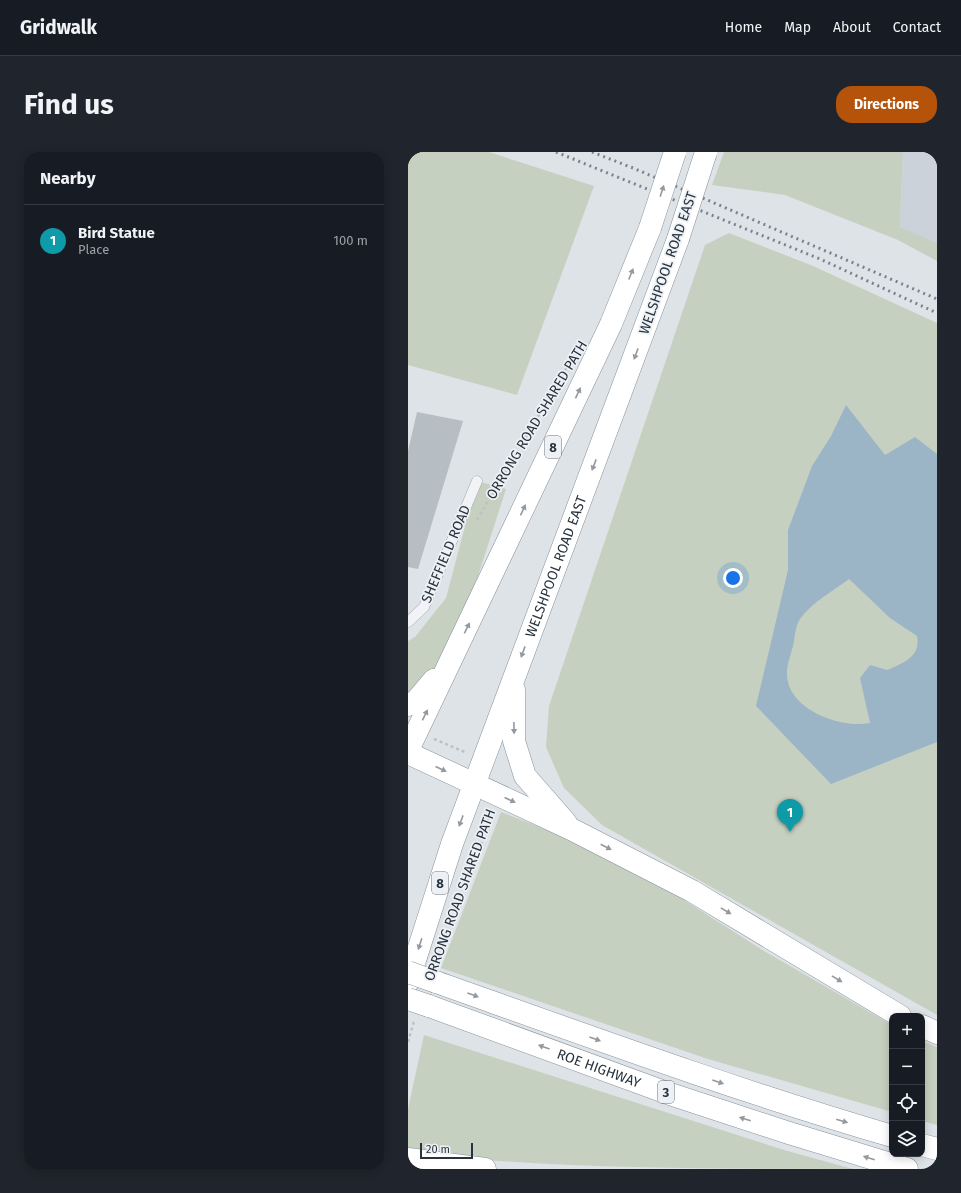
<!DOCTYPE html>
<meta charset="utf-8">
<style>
:root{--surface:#171b24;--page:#20242c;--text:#f1f3f6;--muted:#9ea1a6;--line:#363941;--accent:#b45309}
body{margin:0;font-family:"Fira Sans",sans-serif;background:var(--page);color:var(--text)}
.controls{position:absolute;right:12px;bottom:12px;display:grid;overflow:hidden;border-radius:8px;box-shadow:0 2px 10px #0003}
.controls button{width:36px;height:36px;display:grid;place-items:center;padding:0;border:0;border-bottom:1px solid var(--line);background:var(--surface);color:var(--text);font:20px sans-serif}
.scale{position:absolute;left:12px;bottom:10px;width:53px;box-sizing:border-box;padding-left:4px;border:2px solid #28333d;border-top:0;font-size:11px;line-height:14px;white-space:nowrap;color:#28333d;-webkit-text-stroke:3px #edf1f5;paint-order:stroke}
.you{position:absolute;left:325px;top:426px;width:14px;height:14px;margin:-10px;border:3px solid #fff;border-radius:50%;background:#1a73e8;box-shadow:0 0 0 6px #1a73e833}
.badge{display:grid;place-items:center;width:26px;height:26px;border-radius:50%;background:var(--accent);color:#fff;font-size:13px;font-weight:700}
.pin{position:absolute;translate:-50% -33px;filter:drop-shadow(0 1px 2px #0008)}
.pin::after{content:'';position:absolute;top:21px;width:14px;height:12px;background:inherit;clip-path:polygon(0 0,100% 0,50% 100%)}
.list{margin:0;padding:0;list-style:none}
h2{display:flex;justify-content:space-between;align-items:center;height:52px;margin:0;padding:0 16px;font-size:17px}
h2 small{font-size:13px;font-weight:400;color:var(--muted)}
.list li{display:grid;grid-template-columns:26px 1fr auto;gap:12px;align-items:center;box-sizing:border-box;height:72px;padding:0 16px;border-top:1px solid var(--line)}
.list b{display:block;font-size:15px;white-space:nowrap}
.list p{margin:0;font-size:13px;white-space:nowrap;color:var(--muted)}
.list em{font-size:13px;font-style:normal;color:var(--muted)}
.icon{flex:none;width:22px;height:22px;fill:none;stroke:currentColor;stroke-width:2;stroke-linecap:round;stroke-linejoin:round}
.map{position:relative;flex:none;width:529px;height:1017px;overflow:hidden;border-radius:16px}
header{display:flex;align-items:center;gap:24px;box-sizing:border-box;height:56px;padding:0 20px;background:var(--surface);border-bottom:1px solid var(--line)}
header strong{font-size:19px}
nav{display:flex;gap:22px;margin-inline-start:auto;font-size:14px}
.intro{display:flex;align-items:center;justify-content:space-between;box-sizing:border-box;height:96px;padding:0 24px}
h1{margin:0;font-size:28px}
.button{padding:10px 18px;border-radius:16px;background:var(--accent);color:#fff;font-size:14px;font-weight:700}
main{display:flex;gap:24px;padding:0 24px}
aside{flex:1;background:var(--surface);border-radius:16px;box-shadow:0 2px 10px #0003}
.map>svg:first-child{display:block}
.built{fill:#ccd2d9}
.green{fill:#c6d0c0}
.water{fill:#9bb5c6;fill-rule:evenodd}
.building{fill:#b6bdc3}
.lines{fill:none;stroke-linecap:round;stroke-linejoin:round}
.lane-casing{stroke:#a4abb1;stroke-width:11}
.highway-casing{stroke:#86929d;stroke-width:23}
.path{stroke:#bdc1c6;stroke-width:2.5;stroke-dasharray:3 3;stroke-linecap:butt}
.lane{stroke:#f1f3f6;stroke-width:10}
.highway{stroke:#fff;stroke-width:22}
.rail{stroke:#798490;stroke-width:3;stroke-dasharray:2 4;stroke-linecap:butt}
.highway-bridge-casing{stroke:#86929d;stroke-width:23;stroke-linecap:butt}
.highway-bridge{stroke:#fff;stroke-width:22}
.oneway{fill:#94999e}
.labels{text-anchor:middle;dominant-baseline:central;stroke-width:3.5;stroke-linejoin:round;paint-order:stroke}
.shield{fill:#edf1f5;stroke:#636c74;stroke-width:1}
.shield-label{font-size:13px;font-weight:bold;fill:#28333d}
.street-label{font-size:14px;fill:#28333d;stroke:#edf1f5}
</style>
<header>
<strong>Gridwalk</strong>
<nav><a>Home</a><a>Map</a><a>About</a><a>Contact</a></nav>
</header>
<div class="intro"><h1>Find us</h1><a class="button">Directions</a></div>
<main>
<aside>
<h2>Nearby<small></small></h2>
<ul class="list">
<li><span class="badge" style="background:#0f9aa8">1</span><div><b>Bird Statue</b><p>Place</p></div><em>100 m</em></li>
</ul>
</aside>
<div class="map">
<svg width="529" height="1017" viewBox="0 0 529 1017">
<rect width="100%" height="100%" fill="#dee3e7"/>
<path class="built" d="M495,0H529V92L492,75Z"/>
<g class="green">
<path d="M0,0H81L186,34L109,243L0,213Z"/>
<path d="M316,0H495L492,75L529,91V109L490,88L377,43L304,33Z"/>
<path d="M321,81L405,114L529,171V863L194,673L156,636L138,595L141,554L297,93Z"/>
<path d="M69,329L98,337L42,511L0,553V489L7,485L38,446Z"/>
<path d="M93,660L178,693L265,741L356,799L484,873V960L300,907L33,816Z"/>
<path d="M16,883L376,998L445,1017C296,1017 148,1017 0,1001V957Z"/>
<path d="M514,889L529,895V973L514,969Z"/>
</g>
<path class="water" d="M438,253L477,303L507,285L529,302V590L423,632L348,554L380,418V378L404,314L423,284ZM441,427L482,466L509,484C513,505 495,511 479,518L462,513L452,526L462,571C433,577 377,557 379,520C379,512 383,502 385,494C387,486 387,474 392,467C404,450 424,440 441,427Z"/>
<path class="building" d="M9,260L55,269L10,417L0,415V299Z"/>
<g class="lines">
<defs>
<path id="lane" d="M0,470L16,455L69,329"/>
<g id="highway">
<path d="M106,538V589L117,624L158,671"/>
<path d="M0,553L8,549L26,528"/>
<path d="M0,598L203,172L242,76"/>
<path d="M0,601L163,677L284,739L492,864"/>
<path id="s1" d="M0,830L44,692L270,87"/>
<path d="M28,830C180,884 330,939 484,984"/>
<path id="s2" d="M21,854L262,942L381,981L499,1017"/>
<path d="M514,874L529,881"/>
<path d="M514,993L529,997"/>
<path d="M0,1007L77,1017"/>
</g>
</defs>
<use href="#lane" class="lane-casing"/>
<use href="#highway" class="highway-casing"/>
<g class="path">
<path d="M69,368L159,215"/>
<path d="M26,587L59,601"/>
<path d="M52,736L68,708L78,679L81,659"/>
<path d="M0,890L6,869"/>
</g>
<use href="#lane" class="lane"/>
<use href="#highway" class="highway"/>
<g class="rail">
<path d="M148,0L412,107L529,161"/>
<path d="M184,0L225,16L529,147"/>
</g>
<defs>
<g id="highway-bridge">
<path d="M242,76L267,0"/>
<path d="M270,87L298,0"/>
<path d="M0,820L28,830"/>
<path d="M0,847L21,854"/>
</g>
</defs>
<use href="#highway-bridge" class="highway-bridge-casing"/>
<use href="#highway-bridge" class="highway-bridge"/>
</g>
<defs><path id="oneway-solid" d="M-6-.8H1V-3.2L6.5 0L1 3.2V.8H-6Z"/></defs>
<g class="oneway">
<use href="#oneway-solid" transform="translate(254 39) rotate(-72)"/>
<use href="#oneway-solid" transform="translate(223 122) rotate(-68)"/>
<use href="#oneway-solid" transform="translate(228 202) rotate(110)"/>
<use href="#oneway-solid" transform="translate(170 241) rotate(-65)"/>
<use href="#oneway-solid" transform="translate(186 313) rotate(111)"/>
<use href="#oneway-solid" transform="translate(115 358) rotate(-65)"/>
<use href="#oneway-solid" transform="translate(59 476) rotate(-64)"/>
<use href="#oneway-solid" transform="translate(115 500) rotate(110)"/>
<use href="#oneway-solid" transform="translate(17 563) rotate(-64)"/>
<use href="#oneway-solid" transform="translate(106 576) rotate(89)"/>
<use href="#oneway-solid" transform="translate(33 617) rotate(25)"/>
<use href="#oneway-solid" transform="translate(102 648) rotate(25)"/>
<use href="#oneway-solid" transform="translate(53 669) rotate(110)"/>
<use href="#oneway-solid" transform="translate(198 695) rotate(27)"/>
<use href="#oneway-solid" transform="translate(318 759) rotate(31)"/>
<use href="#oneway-solid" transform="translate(12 792) rotate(108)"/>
<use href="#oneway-solid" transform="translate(429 827) rotate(31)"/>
<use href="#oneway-solid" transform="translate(65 843) rotate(20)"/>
<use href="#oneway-solid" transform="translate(187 887) rotate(20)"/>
<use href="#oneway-solid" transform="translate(136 895) rotate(-160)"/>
<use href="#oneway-solid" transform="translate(310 930) rotate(19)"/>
<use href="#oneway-solid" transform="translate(337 967) rotate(-162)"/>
<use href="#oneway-solid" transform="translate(434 969) rotate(16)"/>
<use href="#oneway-solid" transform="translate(461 1006) rotate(-163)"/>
</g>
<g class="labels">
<g class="shield">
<rect x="137" y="284" width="16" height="22" rx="3"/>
<rect x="24" y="720" width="16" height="22" rx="3"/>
<rect x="250" y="929" width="16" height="22" rx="3"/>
</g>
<g class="shield-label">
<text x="145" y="295">8</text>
<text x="32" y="731">8</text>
<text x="258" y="940">3</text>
</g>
<g class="street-label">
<text transform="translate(260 111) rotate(-71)">WELSHPOOL ROAD EAST</text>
<text transform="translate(129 268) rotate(-59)">ORRONG ROAD SHARED PATH</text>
<text transform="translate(38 402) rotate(-67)">SHEFFIELD ROAD</text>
<text stroke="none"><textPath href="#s1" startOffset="441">WELSHPOOL ROAD EAST</textPath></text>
<text transform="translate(52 743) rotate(-70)">ORRONG ROAD SHARED PATH</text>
<text stroke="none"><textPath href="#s2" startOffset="181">ROE HIGHWAY</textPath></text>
</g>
</g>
</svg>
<div class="controls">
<button>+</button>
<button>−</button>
<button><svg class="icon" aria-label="locate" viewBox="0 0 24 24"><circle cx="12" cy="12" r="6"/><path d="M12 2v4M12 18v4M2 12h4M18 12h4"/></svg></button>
<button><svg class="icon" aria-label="layers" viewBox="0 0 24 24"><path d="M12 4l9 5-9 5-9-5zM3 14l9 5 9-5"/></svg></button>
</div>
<div class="scale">20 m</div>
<div class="you"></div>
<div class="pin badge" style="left:382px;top:680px;background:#0f9aa8">1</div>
</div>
</main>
